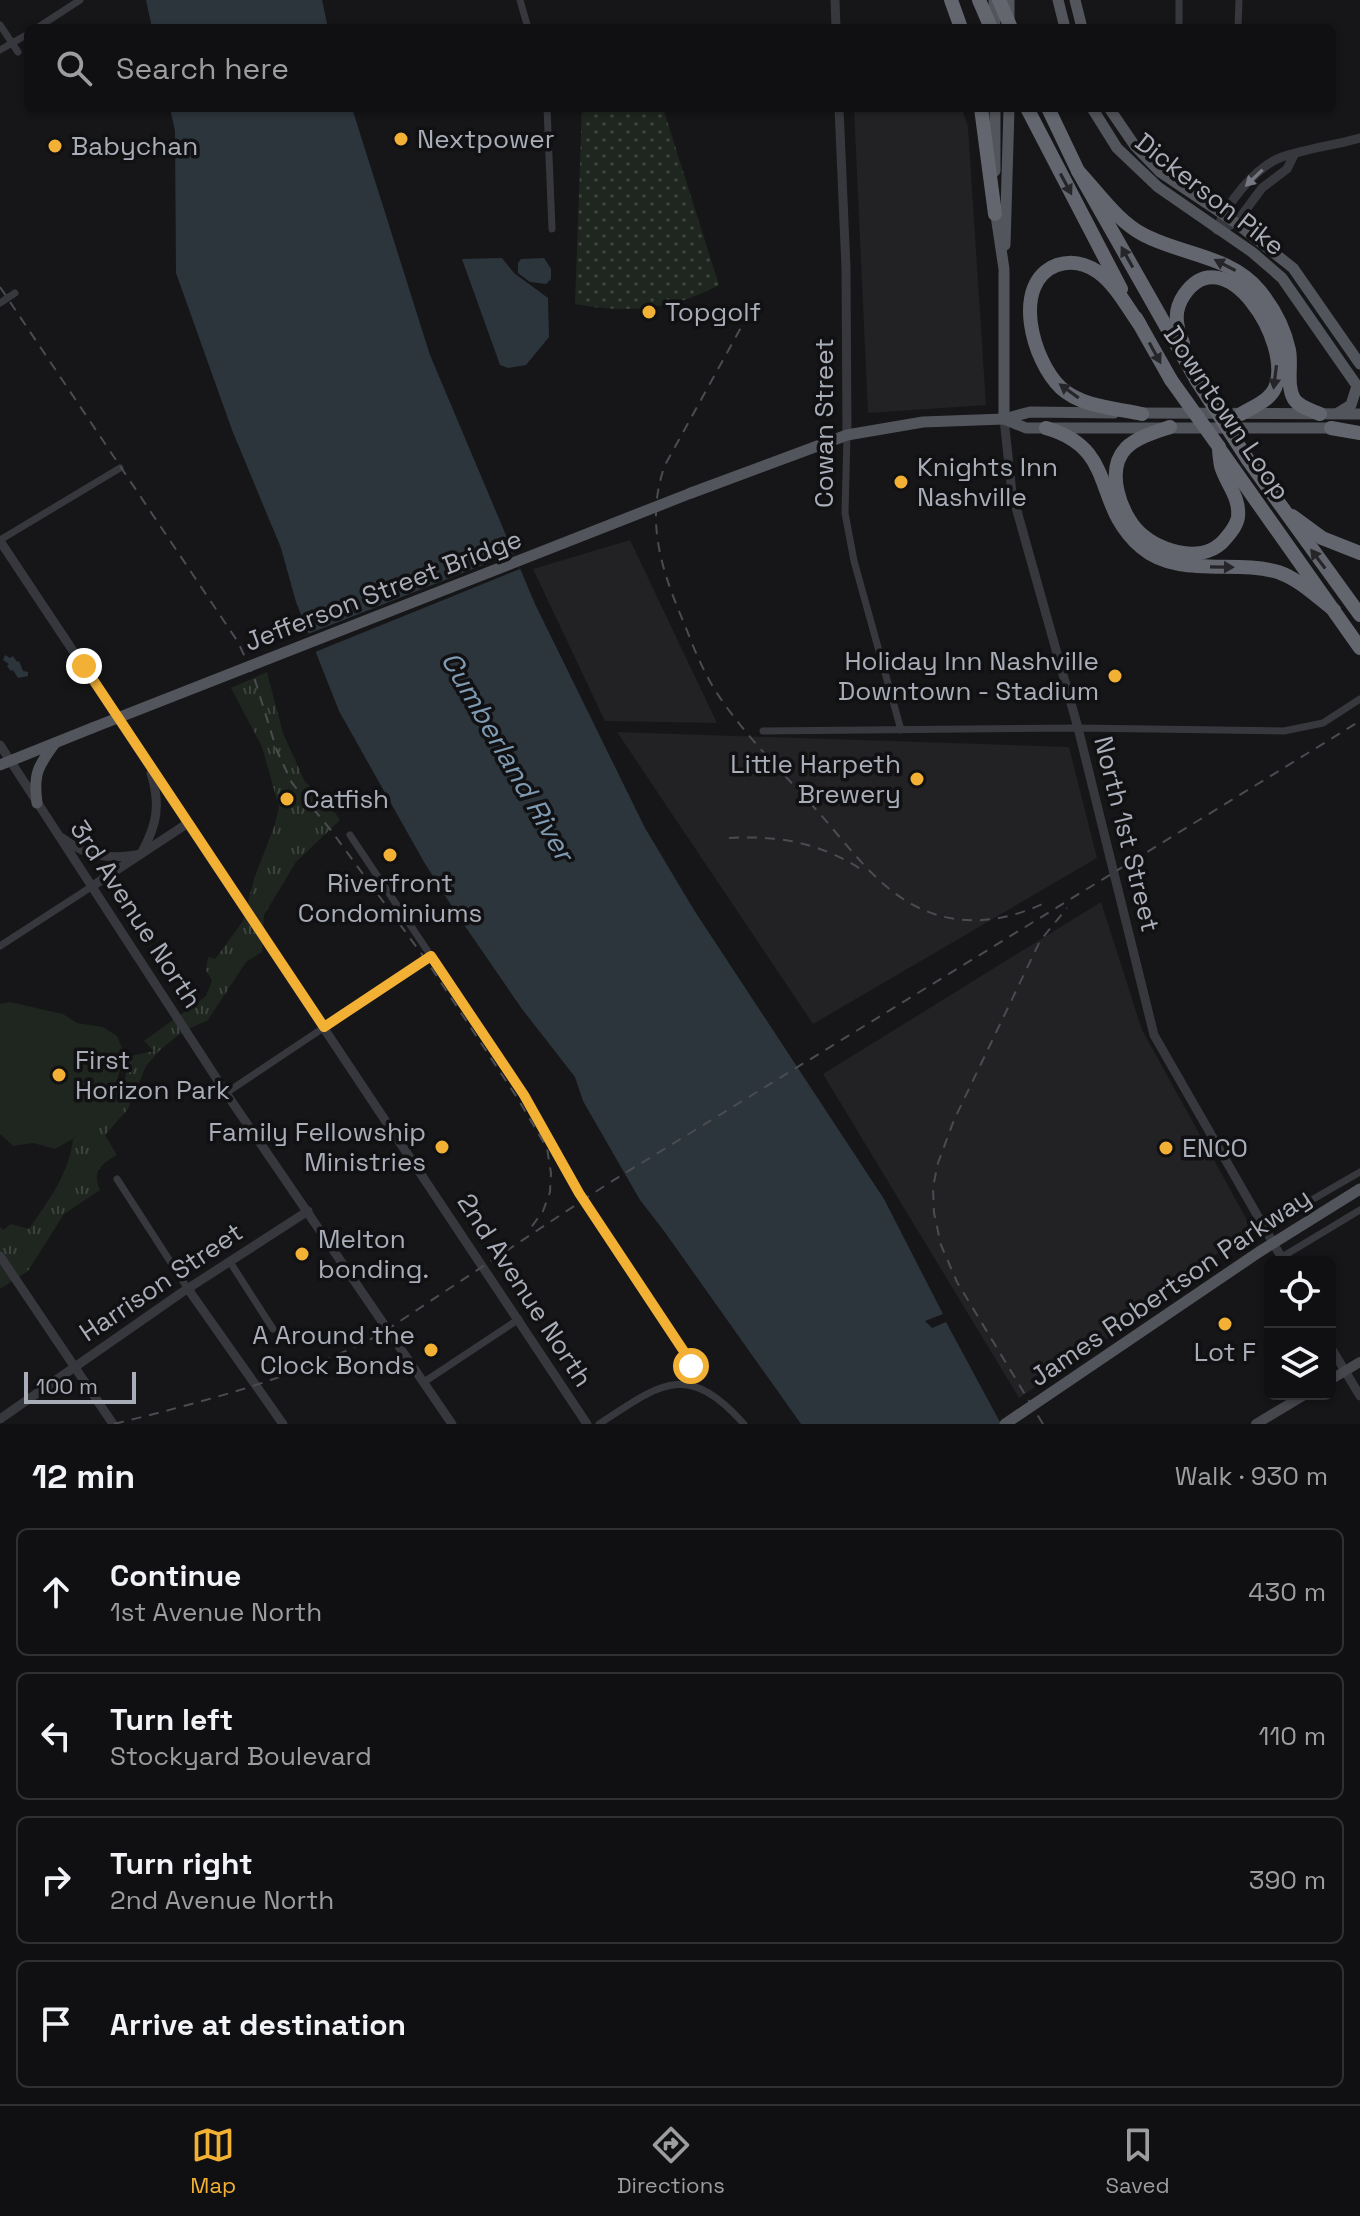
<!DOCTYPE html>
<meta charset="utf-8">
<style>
:root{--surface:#101012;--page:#1e1e20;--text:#f1f3f6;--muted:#9c9d9f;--line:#303032;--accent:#f2b134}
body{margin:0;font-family:"Space Grotesk",sans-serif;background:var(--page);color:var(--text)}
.controls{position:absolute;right:24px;bottom:24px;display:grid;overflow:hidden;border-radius:12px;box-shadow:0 2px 6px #0004}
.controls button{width:72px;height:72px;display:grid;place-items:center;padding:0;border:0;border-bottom:2px solid var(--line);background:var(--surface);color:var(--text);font:40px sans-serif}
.scale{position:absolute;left:24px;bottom:20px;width:112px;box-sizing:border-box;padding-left:8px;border:4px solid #a8adb8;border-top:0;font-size:22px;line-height:28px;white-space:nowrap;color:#a8adb8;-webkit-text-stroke:6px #111113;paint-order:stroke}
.stop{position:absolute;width:24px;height:24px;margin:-18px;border:6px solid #f2b134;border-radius:50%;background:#fff}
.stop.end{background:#f2b134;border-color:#fff;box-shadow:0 2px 8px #0008}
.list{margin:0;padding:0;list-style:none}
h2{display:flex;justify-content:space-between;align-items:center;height:104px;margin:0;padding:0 32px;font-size:34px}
h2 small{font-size:26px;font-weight:400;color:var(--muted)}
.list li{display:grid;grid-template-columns:52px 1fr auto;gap:24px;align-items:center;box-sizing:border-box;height:128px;margin:0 16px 16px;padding:0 16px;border:2px solid var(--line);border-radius:12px}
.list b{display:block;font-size:30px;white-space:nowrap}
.list p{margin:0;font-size:26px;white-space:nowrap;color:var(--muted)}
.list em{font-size:26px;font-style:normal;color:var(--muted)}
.icon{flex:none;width:44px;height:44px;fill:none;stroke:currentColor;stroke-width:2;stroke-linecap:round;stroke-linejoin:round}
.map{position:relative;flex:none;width:1360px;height:1424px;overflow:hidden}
.search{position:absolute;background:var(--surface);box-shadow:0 2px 6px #0004;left:24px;right:24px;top:24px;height:88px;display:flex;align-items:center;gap:20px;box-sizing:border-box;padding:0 28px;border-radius:12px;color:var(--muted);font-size:30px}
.sheet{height:680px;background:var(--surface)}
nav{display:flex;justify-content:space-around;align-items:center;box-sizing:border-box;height:112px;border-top:2px solid var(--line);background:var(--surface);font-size:22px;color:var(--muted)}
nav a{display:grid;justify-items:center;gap:4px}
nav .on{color:var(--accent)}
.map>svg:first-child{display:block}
.built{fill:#222225}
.grass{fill:url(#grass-dots)}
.park{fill:url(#park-tufts)}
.pitch{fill:#1e261f}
.water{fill:#2c353c}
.pier{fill:#161618}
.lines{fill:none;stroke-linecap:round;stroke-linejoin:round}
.minor{stroke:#37383d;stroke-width:7}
.tertiary{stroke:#37383d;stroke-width:9}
.secondary{stroke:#45474d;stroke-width:10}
.primary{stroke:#53555c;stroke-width:11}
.motorway{stroke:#63666e;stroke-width:14}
.rail{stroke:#4a4c52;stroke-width:2;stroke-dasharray:10 8;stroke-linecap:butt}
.primary-bridge{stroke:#53555c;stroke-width:11}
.motorway-bridge{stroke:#63666e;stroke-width:14}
.oneway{fill:#757881}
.oneway2{fill:#26262a}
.route{stroke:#f2b134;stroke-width:10}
.poi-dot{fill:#f2b134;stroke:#111113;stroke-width:3}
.labels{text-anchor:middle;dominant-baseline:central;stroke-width:7;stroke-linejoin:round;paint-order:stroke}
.poi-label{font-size:26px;fill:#a8adb8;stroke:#111113;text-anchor:start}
.street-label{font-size:26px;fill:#a8adb8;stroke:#111113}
.water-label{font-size:28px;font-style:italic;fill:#7f9bb3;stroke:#111113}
</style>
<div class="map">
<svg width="1360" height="1424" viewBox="0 0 1360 1424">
<defs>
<pattern id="grass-dots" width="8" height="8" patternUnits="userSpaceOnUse" patternTransform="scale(2)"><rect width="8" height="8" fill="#1e261f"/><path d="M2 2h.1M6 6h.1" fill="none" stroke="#3c433d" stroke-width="1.8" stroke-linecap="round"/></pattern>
<pattern id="park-tufts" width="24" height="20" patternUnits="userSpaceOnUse" patternTransform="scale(2)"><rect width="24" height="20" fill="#1e261f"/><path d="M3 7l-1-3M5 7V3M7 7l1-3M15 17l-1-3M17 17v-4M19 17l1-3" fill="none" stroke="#3c433d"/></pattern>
</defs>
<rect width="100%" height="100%" fill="#161618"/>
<g class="built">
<path d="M854,108H962L968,127L986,405L868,413Z"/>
<path d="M630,540L717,723L605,721L533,569Z"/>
<path d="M617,732L1069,747L1097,858L813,1024Z"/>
<path d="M1101,902L1142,1030L1252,1229L1106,1333L1108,1338L1019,1398L823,1074Z"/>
</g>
<path class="grass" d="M582,108H663L719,285C673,310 626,314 575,304Z"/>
<path class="park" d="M267,672L283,733L305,782L326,800L340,820L296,862L264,915L262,952L246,962L208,1020L182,1032L160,1050L146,1066L128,1109L105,1135L117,1155C102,1163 91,1172 100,1190L64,1214L28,1271L0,1289V1227L3,1230L11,1224L29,1229C49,1200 69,1174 73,1139L105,1109L117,1082L124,1083L131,1056L154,1051L144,1041L206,996L212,981L206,970L208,957L215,959L243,921L254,879L274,827L279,807L262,747L231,688Z"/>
<path class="pitch" d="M10,1002L63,1014L77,1023L103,1027L117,1036L125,1055C120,1065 119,1075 116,1086C107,1117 82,1135 55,1149L33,1143L13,1146L0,1134V1004Z"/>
<g class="water">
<path d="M146,0H322L328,28H152Z"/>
<path d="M170,108H352L430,355L535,604L645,828L694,910L884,1199L943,1314L925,1321L932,1328L946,1322L1001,1424H801L664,1231L640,1200L583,1101L575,1077L522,1009L458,916L424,862L339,711L296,602L281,548L232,430L176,273L175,131Z"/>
<path d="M502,258L514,273L548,298L549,337L526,365L508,368L500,365L462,259Z"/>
<path d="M544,258L551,269V279L546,284L530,282L518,273V263L521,259Z"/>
<path d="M5,655L10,658L13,656L17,662L19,661L23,671L28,672V676L18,678L13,670L11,671L7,666L9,664L3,660Z"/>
</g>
<path class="pier" d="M513,553L520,569L315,652L308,634Z"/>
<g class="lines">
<g class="minor">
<path d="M520,0L528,28"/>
<path d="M1179,0V28"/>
<path d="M0,25L18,52"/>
<path d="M37,28L80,0"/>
<path d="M1238,28L1239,0"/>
<path d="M0,50L28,34"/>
<path d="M547,108L552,229"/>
<path d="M0,303L15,293"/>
<path d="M847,435L845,513L854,561L901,730"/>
<path d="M0,540L120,468"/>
<path d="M763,731L1078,728L1284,731L1323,723L1360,699"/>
<path d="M350,835L524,1095L579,1193L687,1356L691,1366L692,1385"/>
<path d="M0,946L91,887"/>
<path d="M226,1093L431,956"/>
<path d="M117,1179L188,1289"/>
<path d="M1265,1227L1360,1172"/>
<path d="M1282,1257L1360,1210"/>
<path d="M230,1262L273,1329"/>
<path d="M424,1382L519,1319"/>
<path d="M599,1424C660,1384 687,1360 744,1424"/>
</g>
<g class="tertiary">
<path d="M835,0L836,28"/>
<path d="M839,108L846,268L847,435"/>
<path d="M1217,230C1225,205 1256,166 1282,157C1306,149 1335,145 1360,138"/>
<path d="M1217,230L1236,223L1262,188L1287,169L1294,155"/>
<path d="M1004,419L1012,493L1078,728L1154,1035L1284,1262"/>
<path d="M0,541L587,1424"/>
<path d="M0,745L226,1093L452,1424"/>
<path d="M62,838C88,857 110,860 141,854C157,825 161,805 151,773"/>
<path d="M91,887L188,823"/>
<path d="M0,1256L113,1424"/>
<path d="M188,1289L283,1424"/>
<path d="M1330,1346L1360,1396"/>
<path d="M0,1419L181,1293L308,1211"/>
</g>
<g class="secondary">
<path d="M1330,1380L1360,1362"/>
<path d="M1256,1424L1306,1394"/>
</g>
<g class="primary">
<path d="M994,0L995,28"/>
<path d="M1058,0L1065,28"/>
<path d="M1075,0L1082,28"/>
<path d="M1009,19V0"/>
<path d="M1092,108L1117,148L1158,187L1252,252L1282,278L1360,390"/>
<path d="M1109,108L1135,146L1160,172L1236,223L1293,268L1360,364"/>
<path d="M995,171V108"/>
<path d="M995,209L1004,269"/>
<path d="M1005,245L1009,108"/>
<path d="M1135,413L1360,414"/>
<path d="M1338,413L1351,405L1357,386"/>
<path d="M1004,419L1026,428H1337"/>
<path d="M1004,419V272"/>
<path d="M691,493L847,435L923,422L1004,419L1030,412L1114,413"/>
<path d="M0,765L92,728"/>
<path d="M37,803C33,774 38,766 55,743"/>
</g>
<g class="motorway">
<path d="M951,0L961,28"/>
<path d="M979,0L991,28"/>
<path d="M981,108L995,214"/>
<path d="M1027,108L1121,289"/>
<path d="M1048,108L1078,171L1197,381"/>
<path d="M1078,171C1098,192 1117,221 1144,235C1182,255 1229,255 1259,290C1274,308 1284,327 1289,350C1292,365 1286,385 1294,399C1299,407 1311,410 1320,414"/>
<path d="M1136,318L1171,380"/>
<path d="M1140,325C1127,307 1116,285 1098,272C1085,263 1072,260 1057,265C1010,283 1033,362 1061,388C1082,407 1115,408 1142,414"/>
<path d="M1183,343C1176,326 1173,311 1184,295C1224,235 1294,342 1275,388C1269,401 1253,407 1241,414"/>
<path d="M1170,427C1155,432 1137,437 1126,448C1105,470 1120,513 1139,532C1161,553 1205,565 1226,538C1231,532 1237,525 1238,517C1240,496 1226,484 1221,466C1220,460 1219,453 1219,447"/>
<path d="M1046,428C1119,449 1091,504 1141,547C1178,579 1234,559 1278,572C1299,579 1317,597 1334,610"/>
<path d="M1331,428L1360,433"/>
<path d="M1221,451L1360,648"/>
<path d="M1248,460L1360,615"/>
<path d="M1292,516L1322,538L1360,553"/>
</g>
<g class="rail">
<path d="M0,287L238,642L254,677L277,751L292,783L330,829L426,960L518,1099L547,1148L551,1173L550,1192L543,1211L530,1229"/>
<path d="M749,313L665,465C644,523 663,574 686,628C697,657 709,684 728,709C755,746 789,779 820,814C851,849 881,893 926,911C968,928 1010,920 1049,901"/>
<path d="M729,838C778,835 821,843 862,870"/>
<path d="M114,1424C206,1401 295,1378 379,1335L609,1183L1360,721"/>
<path d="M1043,1424L957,1282L941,1245L934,1213L933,1187L938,1163L954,1120L1040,941L1067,908"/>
</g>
<g class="primary-bridge">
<path d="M92,728L691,493"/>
<path d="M1005,1424L1259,1252L1360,1189"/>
</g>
<g class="motorway-bridge">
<path d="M999,0L1011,28"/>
<path d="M1171,380L1219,447"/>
<path d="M1197,381L1248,460"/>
</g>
</g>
<defs><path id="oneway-solid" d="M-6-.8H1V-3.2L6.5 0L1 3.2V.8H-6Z" transform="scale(2)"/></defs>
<use class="oneway" href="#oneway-solid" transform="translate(1254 178) rotate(136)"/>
<g class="oneway2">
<use href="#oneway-solid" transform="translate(1066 184) rotate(62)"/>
<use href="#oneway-solid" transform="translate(1127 257) rotate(-119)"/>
<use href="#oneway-solid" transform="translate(1225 265) rotate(-152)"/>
<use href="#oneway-solid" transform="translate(1155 353) rotate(61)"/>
<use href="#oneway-solid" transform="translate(1275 377) rotate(97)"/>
<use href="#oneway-solid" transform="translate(1069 391) rotate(-144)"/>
<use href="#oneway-solid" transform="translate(1318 559) rotate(-127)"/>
<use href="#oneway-solid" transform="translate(1222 567) rotate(1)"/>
</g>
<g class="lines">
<path class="route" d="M84,666L324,1027L431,956L524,1095L579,1193L687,1356L691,1366"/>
</g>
<g class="poi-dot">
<circle cx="401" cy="139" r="8"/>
<circle cx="55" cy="146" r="8"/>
<circle cx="649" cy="312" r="8"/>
<circle cx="901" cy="482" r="8"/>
<circle cx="1115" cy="676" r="8"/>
<circle cx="917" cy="779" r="8"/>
<circle cx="287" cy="799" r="8"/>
<circle cx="390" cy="855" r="8"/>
<circle cx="59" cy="1075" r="8"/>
<circle cx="442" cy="1147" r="8"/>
<circle cx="1166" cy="1148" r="8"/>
<circle cx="302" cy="1254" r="8"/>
<circle cx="1225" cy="1324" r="8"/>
<circle cx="431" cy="1350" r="8"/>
</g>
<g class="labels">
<g class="poi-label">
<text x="417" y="139">Nextpower</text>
<text x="71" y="146">Babychan</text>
<text x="665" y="312">Topgolf</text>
<text x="917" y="467">Knights Inn<tspan x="917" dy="30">Nashville</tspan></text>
<text x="1099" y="661" text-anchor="end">Holiday Inn Nashville<tspan x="1099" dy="30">Downtown - Stadium</tspan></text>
<text x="901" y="764" text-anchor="end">Little Harpeth<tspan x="901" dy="30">Brewery</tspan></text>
<text x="303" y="799">Catfish</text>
<text x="390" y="883" text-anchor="middle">Riverfront<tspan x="390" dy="30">Condominiums</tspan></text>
<text x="75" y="1060">First<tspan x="75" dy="30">Horizon Park</tspan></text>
<text x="426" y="1132" text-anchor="end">Family Fellowship<tspan x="426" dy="30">Ministries</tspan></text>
<text x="1182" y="1148">ENCO</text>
<text x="318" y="1239">Melton<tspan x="318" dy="30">bonding.</tspan></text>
<text x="415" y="1335" text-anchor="end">A Around the<tspan x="415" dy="30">Clock Bonds</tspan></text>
<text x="1225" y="1352" text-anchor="middle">Lot F</text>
</g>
<g class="street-label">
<text transform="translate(1210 194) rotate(38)">Dickerson Pike</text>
<text transform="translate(1227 413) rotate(56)">Downtown Loop</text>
<text transform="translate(824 423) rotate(-90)">Cowan Street</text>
<text transform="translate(383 590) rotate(-21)">Jefferson Street Bridge</text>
<text transform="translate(1127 834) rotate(76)">North 1st Street</text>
<text transform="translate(136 914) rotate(57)">3rd Avenue North</text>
<text transform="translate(161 1282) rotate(-34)">Harrison Street</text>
<text transform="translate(1170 1287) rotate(-34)">James Robertson Parkway</text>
<text transform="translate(525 1290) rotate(57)">2nd Avenue North</text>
</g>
<g class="water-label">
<text transform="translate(508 756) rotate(60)">Cumberland River</text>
</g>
</g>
</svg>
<div class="controls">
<button><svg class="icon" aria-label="locate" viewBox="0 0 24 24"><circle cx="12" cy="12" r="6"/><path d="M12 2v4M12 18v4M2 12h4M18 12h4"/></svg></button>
<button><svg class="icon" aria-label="layers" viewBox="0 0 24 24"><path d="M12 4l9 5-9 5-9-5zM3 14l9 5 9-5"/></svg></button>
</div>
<div class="scale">100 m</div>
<div class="stop" style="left:691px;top:1366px"></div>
<div class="stop end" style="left:84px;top:666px"></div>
<div class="search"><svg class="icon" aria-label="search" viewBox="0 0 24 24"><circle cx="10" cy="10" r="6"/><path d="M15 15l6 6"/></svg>Search here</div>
</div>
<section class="sheet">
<h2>12 min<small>Walk · 930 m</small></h2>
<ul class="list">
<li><svg class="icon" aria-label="ahead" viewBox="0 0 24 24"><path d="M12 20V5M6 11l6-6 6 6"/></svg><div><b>Continue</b><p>1st Avenue North</p></div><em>430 m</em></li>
<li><svg class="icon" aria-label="left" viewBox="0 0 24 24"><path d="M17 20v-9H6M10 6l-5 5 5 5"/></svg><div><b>Turn left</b><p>Stockyard Boulevard</p></div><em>110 m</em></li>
<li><svg class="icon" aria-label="right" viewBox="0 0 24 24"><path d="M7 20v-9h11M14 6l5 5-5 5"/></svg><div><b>Turn right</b><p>2nd Avenue North</p></div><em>390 m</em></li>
<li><svg class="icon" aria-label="arrive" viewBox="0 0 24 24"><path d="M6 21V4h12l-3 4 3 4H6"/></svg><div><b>Arrive at destination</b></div></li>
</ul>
</section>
<nav>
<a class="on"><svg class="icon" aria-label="map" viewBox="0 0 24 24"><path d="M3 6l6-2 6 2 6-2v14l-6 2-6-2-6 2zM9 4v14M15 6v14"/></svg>Map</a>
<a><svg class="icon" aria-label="directions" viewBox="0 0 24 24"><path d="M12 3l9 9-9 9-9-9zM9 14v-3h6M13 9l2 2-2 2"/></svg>Directions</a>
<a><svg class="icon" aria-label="saved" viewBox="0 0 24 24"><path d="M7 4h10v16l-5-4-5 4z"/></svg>Saved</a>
</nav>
